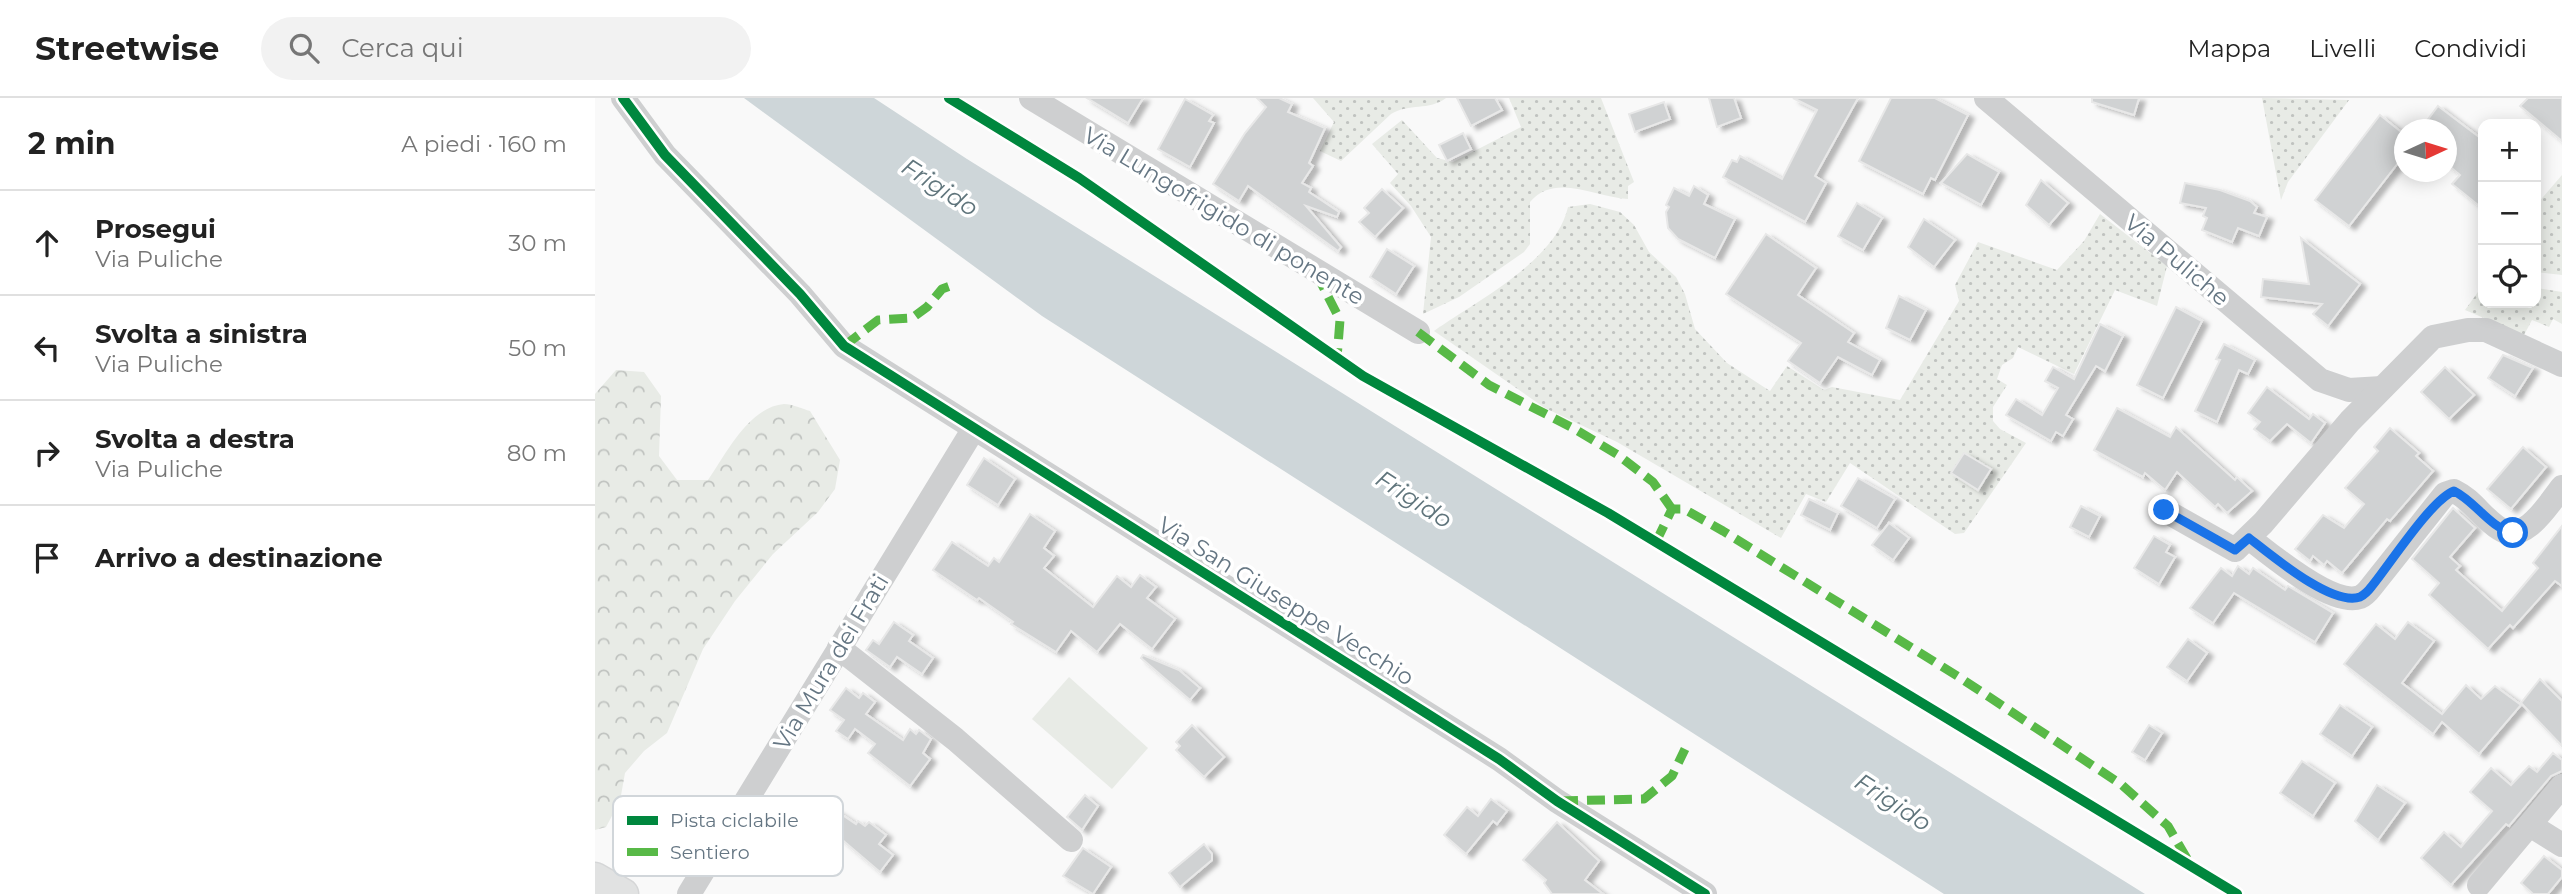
<!DOCTYPE html>
<html lang="it">
<meta charset="utf-8">
<style>
:root{--surface:#fff;--page:#f2f2f2;--text:#222;--muted:#767676;--line:#e0e0e0}
body{margin:0;font-family:Montserrat,sans-serif;background:var(--page);color:var(--text)}
.controls{position:absolute;right:21px;top:21px;display:grid;overflow:hidden;border-radius:14px;box-shadow:0 4px 18px #0003}
.controls button{width:63px;height:63px;display:grid;place-items:center;padding:0;border:0;border-bottom:2px solid var(--line);background:var(--surface);color:var(--text);font:35px sans-serif}
.compass{position:absolute;left:1799px;top:21px;width:63px;height:63px;border-radius:50%;background:var(--surface);box-shadow:0 4px 18px #0003;rotate:86deg}
.stop{position:absolute;width:21px;height:21px;margin:-16px;border:5px solid #1a73e8;border-radius:50%;background:#fff}
.stop.end{background:#1a73e8;border-color:#fff;box-shadow:0 2px 7px #0008}
.list{margin:0;padding:0;list-style:none}
h2{display:flex;justify-content:space-between;align-items:center;height:91px;margin:0;padding:0 28px;font-size:30px}
h2 small{font-size:23px;font-weight:400;color:var(--muted)}
.list li{display:grid;grid-template-columns:46px 1fr auto;gap:21px;align-items:center;box-sizing:border-box;height:105px;padding:0 28px;border-top:2px solid var(--line)}
.list b{display:block;font-size:26px;white-space:nowrap}
.list p{margin:0;font-size:23px;white-space:nowrap;color:var(--muted)}
.list em{font-size:23px;font-style:normal;color:var(--muted)}
.icon{flex:none;width:38px;height:38px;fill:none;stroke:currentColor;stroke-width:2;stroke-linecap:round;stroke-linejoin:round}
.map{position:relative;flex:none;width:1967px;height:796px;overflow:hidden}
header{display:flex;align-items:center;gap:42px;box-sizing:border-box;height:98px;padding:0 35px;background:var(--surface);border-bottom:2px solid var(--line)}
header strong{font-size:33px}
nav{display:flex;gap:38px;margin-inline-start:auto;font-size:24px}
.search{width:490px;height:63px;background:var(--page);display:flex;align-items:center;gap:18px;box-sizing:border-box;padding:0 24px;border-radius:38px;color:var(--muted);font-size:26px}
main{display:flex}
aside{flex:1;background:var(--surface)}
.map>svg:first-child{display:block}
.grass{fill:url(#grass-dots)}
.forest{fill:url(#forest-crowns)}
.pitch{fill:#e8ebe6}
.water{fill:#ced6d9}
.building{fill:#d0d2d3;stroke:#e8e8e8;stroke-width:2;filter:url(#shadow)}
.lines{fill:none;stroke-linecap:round;stroke-linejoin:round}
.major-casing{stroke:#d5d6d7;stroke-width:33}
.minor{stroke:#cecfd0;stroke-width:24}
.major{stroke:#e1e2e2;stroke-width:30}
.quiet{stroke:#58b947;stroke-width:9;stroke-dasharray:18 9;stroke-linecap:butt}
.cycleway-casing{stroke:#fff;stroke-width:15}
.cycleway{stroke:#00873e;stroke-width:10}
.route{stroke:#1a73e8;stroke-width:9}
.labels{text-anchor:middle;dominant-baseline:central;stroke-width:7;stroke-linejoin:round;paint-order:stroke}
.street-label{font-size:23px;fill:#657683;stroke:#fff}
.water-label{font-size:24px;font-style:italic;fill:#60757c;stroke:#fff}
.key{fill:#fff;stroke:#d1d6da;stroke-width:2}
.key-label{font-size:19px;fill:#657683}
</style>
<header>
<strong>Streetwise</strong>
<div class="search"><svg class="icon" aria-label="search" viewBox="0 0 24 24"><circle cx="10" cy="10" r="6"/><path d="M15 15l6 6"/></svg>Cerca qui</div>
<nav><a>Mappa</a><a>Livelli</a><a>Condividi</a></nav>
</header>
<main>
<aside>
<h2>2 min<small>A piedi · 160 m</small></h2>
<ul class="list">
<li><svg class="icon" aria-label="ahead" viewBox="0 0 24 24"><path d="M12 20V5M6 11l6-6 6 6"/></svg><div><b>Prosegui</b><p>Via Puliche</p></div><em>30 m</em></li>
<li><svg class="icon" aria-label="left" viewBox="0 0 24 24"><path d="M17 20v-9H6M10 6l-5 5 5 5"/></svg><div><b>Svolta a sinistra</b><p>Via Puliche</p></div><em>50 m</em></li>
<li><svg class="icon" aria-label="right" viewBox="0 0 24 24"><path d="M7 20v-9h11M14 6l5 5-5 5"/></svg><div><b>Svolta a destra</b><p>Via Puliche</p></div><em>80 m</em></li>
<li><svg class="icon" aria-label="arrive" viewBox="0 0 24 24"><path d="M6 21V4h12l-3 4 3 4H6"/></svg><div><b>Arrivo a destinazione</b></div></li>
</ul>
</aside>
<div class="map">
<svg width="1967" height="796" viewBox="0 0 1967 796">
<defs>
<pattern id="grass-dots" width="8" height="8" patternUnits="userSpaceOnUse" patternTransform="scale(1.75)"><rect width="8" height="8" fill="#e8ebe6"/><path d="M2 2h.1M6 6h.1" fill="none" stroke="#c0c3c0" stroke-width="1.8" stroke-linecap="round"/></pattern>
<pattern id="forest-crowns" width="20" height="18" patternUnits="userSpaceOnUse" patternTransform="scale(1.75)"><rect width="20" height="18" fill="#e8ebe6"/><path d="M2 6a3 3 0 1 1 6 0M12 15a3 3 0 1 1 6 0" fill="none" stroke="#c0c3c0"/></pattern>
<filter id="shadow"><feDropShadow dx="6" dy="3.5" stdDeviation="2" flood-color="#0004"/></filter>
</defs>
<rect width="100%" height="100%" fill="#f9f9f9"/>
<g class="grass">
<path d="M718,0H851C834,13 814,5 796,16L746,63L725,53L739,24Z"/>
<path d="M914,0H1006L1039,84L1033,88V101C1001,100 961,74 935,104V146L929,154L864,199L828,216L836,139L816,108L795,85L803,76L777,46L807,22L842,60L858,64L926,29Z"/>
<path d="M1667,0L1754,2L1693,84L1686,102Z"/>
<path d="M1967,77V177L1941,174V107Z"/>
<path d="M995,106L1025,114L1039,127L1054,154L1081,179L1090,196L1100,231L1132,265L1175,293L1192,268L1229,292L1237,289L1305,302L1364,203L1360,187L1383,144L1462,172L1489,143L1505,116L1572,168L1562,208L1520,192L1479,276L1423,249L1418,260L1407,267L1402,281L1412,287L1398,309V323L1405,331L1431,345L1369,435L1360,436L1255,365L1231,404L1211,396L1186,440L1022,344L950,310L839,233C882,203 961,163 973,109Z"/>
<path d="M1888,187V205H1941V190L1967,194V226L1958,221L1954,229L1937,222L1929,237L1870,212Z"/>
</g>
<path class="forest" d="M21,272L49,274L66,298L64,358L82,382H113C131,356 154,309 189,306C197,306 208,311 215,313L245,362L240,391L223,414L178,456L140,503L108,551L72,635L49,653L30,675L25,703L11,729L0,732V296Z"/>
<path class="pitch" d="M474,579L553,650L517,691L437,621Z"/>
<path class="water" d="M149,0H279L372,61L1550,796H1349L447,218Z"/>
<g class="building">
<path d="M492,0H548L533,25Z"/>
<path d="M662,0H684L697,6L693,14L730,30L714,65L718,68L707,85L716,90L714,94L744,114L742,119L711,108L746,149L743,153L653,88L644,103L618,86L650,35L671,9Z"/>
<path d="M862,0H900L907,12L876,28Z"/>
<path d="M1114,0H1139L1146,20L1122,29Z"/>
<path d="M1198,0H1263L1220,78L1231,85L1210,124L1128,79L1137,62L1142,64L1145,58L1187,81L1222,12Z"/>
<path d="M1296,0H1340L1373,17L1340,82L1336,80L1328,96L1264,63Z"/>
<path d="M1497,0H1544L1539,17L1497,4Z"/>
<path d="M1933,0H1967V43L1925,8Z"/>
<path d="M590,1L618,17L614,23L619,25L595,69L563,51Z"/>
<path d="M1069,4L1075,21L1040,34L1034,16Z"/>
<path d="M1843,8L1888,42V111L1857,86L1865,77L1852,66V32H1825Z"/>
<path d="M1785,17L1810,37V56L1754,128L1720,102Z"/>
<path d="M868,35L876,51L852,63L844,47Z"/>
<path d="M1372,56L1404,74L1386,107L1346,85Z"/>
<path d="M1446,82L1473,105L1454,127L1431,107Z"/>
<path d="M1590,85L1625,92L1655,103L1662,109L1659,115L1672,119L1664,138L1643,130L1637,144L1607,132L1612,120L1608,118L1611,110L1585,105Z"/>
<path d="M1099,88L1113,97L1109,106L1140,121L1120,160L1083,141L1073,130L1071,114L1074,109L1071,107L1079,90L1094,98Z"/>
<path d="M787,91L808,110L780,139L764,124L774,115L769,110Z"/>
<path d="M1262,105L1287,120L1268,152L1243,138Z"/>
<path d="M1329,121L1360,142L1339,169L1313,149Z"/>
<path d="M1171,136L1221,170L1203,197L1259,235L1253,244L1285,262L1277,277L1243,259L1225,285L1193,263L1206,245L1131,196Z"/>
<path d="M1706,140L1765,186L1733,228L1718,216L1727,206L1666,199L1668,181L1714,186Z"/>
<path d="M792,151L819,168L801,196L775,179Z"/>
<path d="M1304,198L1331,212L1315,242L1291,230Z"/>
<path d="M1581,209L1607,223L1568,300L1542,287Z"/>
<path d="M1505,226L1528,238L1510,273L1501,268L1471,317L1478,321L1468,338L1461,334L1456,343L1411,317L1421,301L1447,317L1463,290L1450,283L1458,269L1479,281Z"/>
<path d="M1629,246L1660,262L1653,276L1644,272L1622,324L1600,313L1625,262L1621,261Z"/>
<path d="M1908,257L1938,270L1920,298L1893,280Z"/>
<path d="M1850,269L1879,297L1854,321L1826,294Z"/>
<path d="M1672,289L1714,321L1718,316L1730,325L1716,345L1692,326L1675,343L1659,331L1665,324L1653,315Z"/>
<path d="M1522,310L1575,339L1581,329L1640,382L1642,379L1657,393L1632,415L1623,406L1620,409L1582,374L1570,392L1550,375L1548,379L1499,352Z"/>
<path d="M1795,330L1824,355L1821,358L1838,373L1795,423L1792,421L1747,475L1732,463L1729,467L1718,458L1715,463L1700,451L1728,417L1749,430L1769,406L1750,390L1783,353L1779,349Z"/>
<path d="M1928,349L1951,369L1916,411L1892,391Z"/>
<path d="M1369,355L1396,371L1383,392L1356,375Z"/>
<path d="M389,360L420,381L403,407L372,387Z"/>
<path d="M1263,380L1300,401L1282,430L1246,408Z"/>
<path d="M1214,401L1243,415L1235,432L1206,417Z"/>
<path d="M1486,408L1505,418L1494,439L1475,429Z"/>
<path d="M1858,410L1880,430L1855,459L1865,468L1861,472L1907,513L1943,470L1938,465L1967,428V488L1960,483L1918,530L1915,527L1893,551L1834,497L1844,485L1817,461Z"/>
<path d="M435,416L460,433L449,450L459,458L449,470L498,509L522,478L536,489L545,477L561,489L552,500L580,521L557,551L525,526L502,554L476,533L461,554L416,526L418,524L384,500L382,502L338,472L357,444L393,468L399,460L404,464Z"/>
<path d="M1294,425L1314,440L1298,462L1277,447Z"/>
<path d="M1559,438L1575,447L1571,454L1580,459L1564,486L1539,470Z"/>
<path d="M1643,468L1654,476L1658,470L1690,492L1693,488L1738,515L1720,544L1639,495L1618,525L1595,510L1626,470L1637,478Z"/>
<path d="M299,524L318,537L314,543L338,560L327,576L302,559L295,569L271,552L278,542L284,546Z"/>
<path d="M1813,524L1839,543L1807,585L1847,616L1871,587L1886,601L1900,588L1926,607L1884,656L1847,624L1838,636L1749,566L1781,526L1800,541Z"/>
<path d="M1593,541L1612,555L1592,583L1572,569Z"/>
<path d="M548,557L584,572L605,590L595,602L546,560Z"/>
<path d="M1945,581L1967,603V648L1926,605Z"/>
<path d="M251,590L264,600L268,595L280,604L271,616L308,642L315,631L321,636L324,632L336,641L328,655L335,661L315,688L273,655L280,646L260,631L253,641L241,633L249,622L235,612Z"/>
<path d="M1745,607L1777,629L1757,658L1725,636Z"/>
<path d="M597,627L629,659L609,679L581,652L585,648L581,644Z"/>
<path d="M1554,627L1567,635L1550,662L1537,654Z"/>
<path d="M1958,655L1967,662V673L1956,678L1914,728L1911,726L1856,787L1826,760L1849,734L1866,749L1897,713L1875,694L1896,670L1916,687L1934,668L1942,674Z"/>
<path d="M1707,663L1740,685L1718,718L1685,695Z"/>
<path d="M1782,687L1810,705L1783,742L1760,723Z"/>
<path d="M490,697L503,708L487,732L472,719Z"/>
<path d="M896,701L912,713L902,726L898,723L871,756L849,737L872,709L883,718Z"/>
<path d="M228,704L261,726L263,723L270,728L274,724L291,737L284,746L298,757L285,774L218,717Z"/>
<path d="M962,724L1004,763L990,782L1008,796H957L949,785L951,782L928,762Z"/>
<path d="M609,746L617,756V762L585,789L574,775Z"/>
<path d="M488,750L516,769L498,796L468,778Z"/>
<path d="M1949,758L1967,772V779L1953,796H1938L1926,785Z"/>
</g>
<g class="lines">
<defs>
<path id="major" d="M0,780L28,796"/>
</defs>
<use href="#major" class="major-casing"/>
<g class="minor">
<path d="M28,0L70,57L205,196L249,248L904,661L962,703L1110,796"/>
<path d="M436,0L823,234"/>
<path d="M1391,0L1725,282L1754,292L1787,290"/>
<path d="M1569,412L1640,452L1668,425L1755,323L1838,239L1873,232H1891L1967,267"/>
<path d="M1654,440C1675,456 1737,509 1765,499C1770,497 1774,492 1777,488L1850,396L1859,393C1878,402 1887,420 1905,431C1930,447 1954,405 1967,389"/>
<path d="M244,550L360,641L476,742"/>
<path d="M1935,727L1967,747"/>
<path d="M1884,787L1967,688"/>
<path d="M94,796L378,332"/>
</g>
<use href="#major" class="major"/>
<g class="quiet">
<path d="M721,175L745,222L742,260"/>
<path d="M823,234L894,287L978,330L1023,357L1058,384L1077,411"/>
<path d="M249,248L283,222L317,220L332,209L347,191L358,187"/>
<path d="M1061,444L1077,411H1089L1128,433L1364,579L1527,687L1573,728L1594,764"/>
<path d="M965,703L1049,701L1077,678L1090,651"/>
</g>
<defs>
<g id="cycleway">
<path d="M28,0L70,57L205,196L249,248L904,661L962,703L1110,796"/>
<path d="M354,0L484,80L768,278L1013,415L1642,796"/>
</g>
</defs>
<use href="#cycleway" class="cycleway-casing"/>
<use href="#cycleway" class="cycleway"/>
</g>
<g class="lines">
<path class="route" d="M1569,412L1640,452L1654,440C1675,456 1737,509 1765,499C1769,497 1774,492 1777,488C1795,466 1836,402 1859,393C1881,404 1894,429 1918,435"/>
</g>
<g class="labels">
<g class="street-label">
<text transform="translate(629 118) rotate(31)">Via Lungofrigido di ponente</text>
<text transform="translate(1582 162) rotate(40)">Via Puliche</text>
<text transform="translate(691 503) rotate(32)">Via San Giuseppe Vecchio</text>
<text transform="translate(236 564) rotate(-59)">Via Mura dei Frati</text>
</g>
<g class="water-label">
<text transform="translate(345 89) rotate(33)">Frigido</text>
<text transform="translate(819 401) rotate(33)">Frigido</text>
<text transform="translate(1298 704) rotate(33)">Frigido</text>
</g>
</g>
<rect x="18" y="698" width="230" height="80" rx="10" class="key"/>
<rect x="32" y="718" width="31" height="9" fill="#00873e"/>
<rect x="32" y="750" width="31" height="8" fill="#58b947"/>
<g class="key-label">
<text x="75" y="729">Pista ciclabile</text>
<text x="75" y="761">Sentiero</text>
</g>
</svg>
<div class="controls">
<button>+</button>
<button>−</button>
<button><svg class="icon" aria-label="locate" viewBox="0 0 24 24"><circle cx="12" cy="12" r="6"/><path d="M12 2v4M12 18v4M2 12h4M18 12h4"/></svg></button>
</div>
<svg class="compass" viewBox="-18 -18 36 36"><path d="M0-13l5 13h-10z" fill="#e53935"/><path d="M0 13l5-13h-10z" fill="#767676"/></svg>
<div class="stop" style="left:1918px;top:435px"></div>
<div class="stop end" style="left:1569px;top:412px"></div>
</div>
</main>
